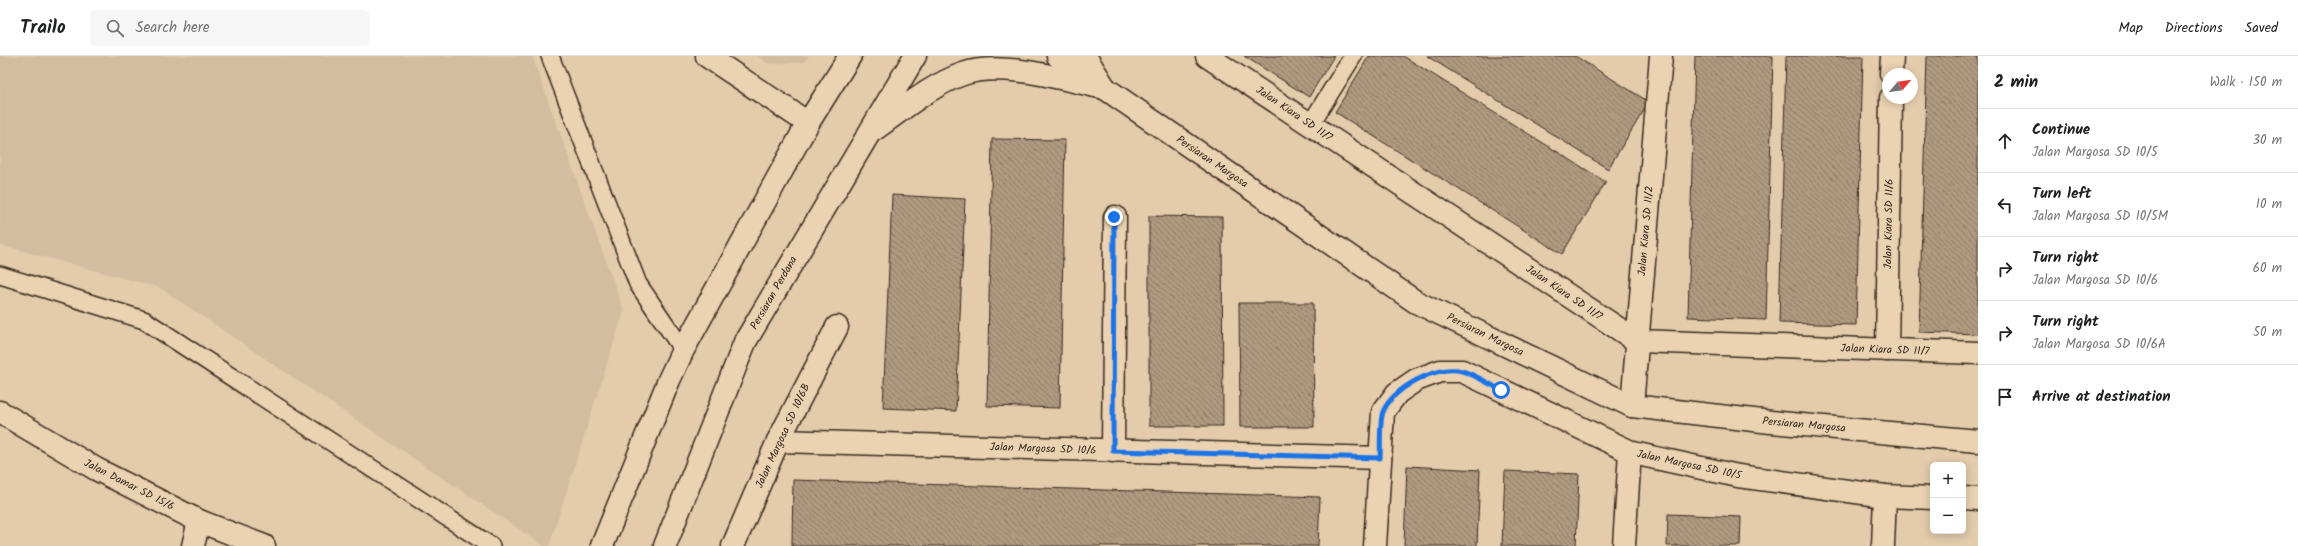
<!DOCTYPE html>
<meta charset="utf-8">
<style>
:root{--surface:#fff;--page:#f6f6f6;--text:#202124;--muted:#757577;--line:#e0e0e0}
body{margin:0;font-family:Kalam,sans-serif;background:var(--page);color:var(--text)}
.controls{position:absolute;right:12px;bottom:12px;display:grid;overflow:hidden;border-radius:6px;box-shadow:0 2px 10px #0003}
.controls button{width:36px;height:36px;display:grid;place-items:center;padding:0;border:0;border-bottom:1px solid var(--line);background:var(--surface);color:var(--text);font:20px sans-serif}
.compass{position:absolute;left:1882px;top:12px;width:36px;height:36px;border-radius:50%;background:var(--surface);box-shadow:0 2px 10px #0003;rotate:61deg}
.stop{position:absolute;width:12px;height:12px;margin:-9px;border:3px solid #1a73e8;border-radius:50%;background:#fff}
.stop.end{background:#1a73e8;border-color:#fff;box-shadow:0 1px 4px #0008}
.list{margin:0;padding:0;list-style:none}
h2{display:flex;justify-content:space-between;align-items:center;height:52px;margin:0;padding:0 16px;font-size:17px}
h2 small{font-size:13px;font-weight:400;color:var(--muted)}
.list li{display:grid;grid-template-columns:26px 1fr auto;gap:12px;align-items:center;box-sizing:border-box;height:64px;padding:0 16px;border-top:1px solid var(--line)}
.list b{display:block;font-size:15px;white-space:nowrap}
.list p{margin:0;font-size:13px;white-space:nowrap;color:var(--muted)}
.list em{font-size:13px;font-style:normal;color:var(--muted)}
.icon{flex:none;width:22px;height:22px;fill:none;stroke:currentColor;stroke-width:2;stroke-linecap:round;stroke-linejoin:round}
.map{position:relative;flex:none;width:1978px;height:490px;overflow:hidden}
header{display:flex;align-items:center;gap:24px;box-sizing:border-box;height:56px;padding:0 20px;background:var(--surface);border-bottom:1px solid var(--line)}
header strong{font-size:19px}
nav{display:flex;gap:22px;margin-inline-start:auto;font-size:14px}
.search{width:280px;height:36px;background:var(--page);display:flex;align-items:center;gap:10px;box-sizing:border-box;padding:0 14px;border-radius:6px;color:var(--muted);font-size:15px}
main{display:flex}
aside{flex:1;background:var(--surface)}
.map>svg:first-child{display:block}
.built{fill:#d3bc9f}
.building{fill:url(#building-back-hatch);stroke:#3b2a1e}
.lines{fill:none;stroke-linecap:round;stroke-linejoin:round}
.service-casing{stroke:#3b2a1e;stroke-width:20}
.minor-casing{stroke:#3b2a1e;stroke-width:25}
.tertiary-casing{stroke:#3b2a1e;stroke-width:25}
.secondary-casing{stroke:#3b2a1e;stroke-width:25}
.service{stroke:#ead2b2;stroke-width:17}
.minor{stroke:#ead2b2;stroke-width:22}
.tertiary{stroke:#ead2b2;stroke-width:22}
.secondary{stroke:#ead2b2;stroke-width:22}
.route{stroke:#1a73e8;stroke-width:5}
.labels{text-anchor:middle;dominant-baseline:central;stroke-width:3;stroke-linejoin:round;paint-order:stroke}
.street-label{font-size:11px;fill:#3b2a1e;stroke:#ead2b2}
</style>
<header>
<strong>Trailo</strong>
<div class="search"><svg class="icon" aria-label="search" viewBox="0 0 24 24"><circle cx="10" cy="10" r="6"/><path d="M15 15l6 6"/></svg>Search here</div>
<nav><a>Map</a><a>Directions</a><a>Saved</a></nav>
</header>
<main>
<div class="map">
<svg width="1978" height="490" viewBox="0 0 1978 490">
<defs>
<pattern id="building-back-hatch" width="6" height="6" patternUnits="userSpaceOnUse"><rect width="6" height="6" fill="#af9980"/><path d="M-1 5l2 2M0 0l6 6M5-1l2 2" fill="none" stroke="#907d68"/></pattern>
</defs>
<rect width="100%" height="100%" fill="#e3cbac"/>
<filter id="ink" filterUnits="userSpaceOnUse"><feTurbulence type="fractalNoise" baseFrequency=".025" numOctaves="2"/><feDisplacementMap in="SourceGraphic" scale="8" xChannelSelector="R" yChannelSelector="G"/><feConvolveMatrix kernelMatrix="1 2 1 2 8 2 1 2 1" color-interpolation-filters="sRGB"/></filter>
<g filter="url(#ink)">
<g class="built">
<path d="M0,0H532L624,255L549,490H544L160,232L0,189Z"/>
<path d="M757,0H809L804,6L769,8Z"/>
</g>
<g class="building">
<path d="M1244,0H1334L1309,41Z"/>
<path d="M1369,0H1403L1606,126L1562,198L1335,56Z"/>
<path d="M1427,0H1575L1649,46L1608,113Z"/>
<path d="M1695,0H1773L1766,264L1688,261Z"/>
<path d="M1786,0H1863L1856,269L1779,267Z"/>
<path d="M1927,0H1978V278L1919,276Z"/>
<path d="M992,83L1065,84L1060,352L987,350Z"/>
<path d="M892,139L965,143L956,355L883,352Z"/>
<path d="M1149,160L1222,161L1223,370H1149Z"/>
<path d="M1239,247H1313L1314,371H1240Z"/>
<path d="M1407,410L1480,414L1477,490H1404Z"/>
<path d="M1505,415L1579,418L1576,490H1502Z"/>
<path d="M793,424L1320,441L1318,490H792Z"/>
<path d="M1668,458L1741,461L1740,490H1667Z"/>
</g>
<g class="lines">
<defs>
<g id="service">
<path d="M550,0L638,228L683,294"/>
<path d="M1310,69L1353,0"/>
<path d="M0,219L144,264L491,490"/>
</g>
<g id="minor">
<path d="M707,0L808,67"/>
<path d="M1207,0L1637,285L1978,297"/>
<path d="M1891,18L1892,0"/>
<path d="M1887,294L1891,42"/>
<path d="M1632,350L1661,0"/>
<path d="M0,356L96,413L199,465L264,490"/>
<path d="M778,385L1380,402"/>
<path d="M1113,395L1115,161"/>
<path d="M1963,442L1978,443"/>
<path d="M193,490L199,465"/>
<path d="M733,490L778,385L837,271"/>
<path d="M1375,490L1383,356L1397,337L1416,324L1440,315H1462L1633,397L1738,420L1885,440L1933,442"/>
<path d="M1624,490L1630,396"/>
<path d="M1883,490L1885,440"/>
</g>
<path id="tertiary" d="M1058,0L1416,246L1632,350L1771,366L1978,385"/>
<g id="secondary">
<path d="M1085,0L1105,32"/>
<path d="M875,73C902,54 931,29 963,18C1001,4 1065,24 1105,32"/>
<path d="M602,490L669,324L683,294L808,67L850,0"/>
<path d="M665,490L745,286L915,0"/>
</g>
</defs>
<use href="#service" class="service-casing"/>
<use href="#minor" class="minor-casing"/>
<use href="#tertiary" class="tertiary-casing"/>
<use href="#secondary" class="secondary-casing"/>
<use href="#service" class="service"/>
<use href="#minor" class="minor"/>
<use href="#tertiary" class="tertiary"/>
<use href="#secondary" class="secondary"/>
</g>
</g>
<g class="lines" filter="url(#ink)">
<path class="route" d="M1114,161L1113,395L1380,402C1381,390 1379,366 1383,356C1392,332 1438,308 1462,315C1476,319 1489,328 1501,334"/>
</g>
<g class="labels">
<g class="street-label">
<text transform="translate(1294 58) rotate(34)">Jalan Kiara SD 11/7</text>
<text transform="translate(1212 106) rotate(34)">Persiaran Margosa</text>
<text transform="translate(1889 168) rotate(-89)">Jalan Kiara SD 11/6</text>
<text transform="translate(1646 175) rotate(-85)">Jalan Kiara SD 11/2</text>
<text transform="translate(774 237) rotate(-60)">Persiaran Perdana</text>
<text transform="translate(1564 237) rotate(34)">Jalan Kiara SD 11/7</text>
<text transform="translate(1485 279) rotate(26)">Persiaran Margosa</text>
<text transform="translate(1885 294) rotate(2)">Jalan Kiara SD 11/7</text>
<text transform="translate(1804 369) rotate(5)">Persiaran Margosa</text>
<text transform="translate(783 380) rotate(-65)">Jalan Margosa SD 10/6B</text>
<text transform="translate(1043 393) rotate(2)">Jalan Margosa SD 10/6</text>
<text transform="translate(1689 409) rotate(12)">Jalan Margosa SD 10/5</text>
<text transform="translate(129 429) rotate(27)">Jalan Damar SD 15/6</text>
</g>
</g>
</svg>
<div class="controls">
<button>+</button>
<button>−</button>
</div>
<svg class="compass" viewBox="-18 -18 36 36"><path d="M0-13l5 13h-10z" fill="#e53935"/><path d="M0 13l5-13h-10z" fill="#757577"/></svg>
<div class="stop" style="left:1501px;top:334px"></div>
<div class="stop end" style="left:1114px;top:161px"></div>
</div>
<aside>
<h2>2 min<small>Walk · 150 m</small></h2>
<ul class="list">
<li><svg class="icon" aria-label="ahead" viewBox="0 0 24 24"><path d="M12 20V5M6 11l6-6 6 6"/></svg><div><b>Continue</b><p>Jalan Margosa SD 10/5</p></div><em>30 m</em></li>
<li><svg class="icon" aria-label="left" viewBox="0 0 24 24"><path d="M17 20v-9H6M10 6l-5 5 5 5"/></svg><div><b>Turn left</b><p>Jalan Margosa SD 10/5M</p></div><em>10 m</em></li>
<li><svg class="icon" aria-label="right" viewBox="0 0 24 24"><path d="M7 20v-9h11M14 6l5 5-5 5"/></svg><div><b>Turn right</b><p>Jalan Margosa SD 10/6</p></div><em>60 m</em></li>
<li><svg class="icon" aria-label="right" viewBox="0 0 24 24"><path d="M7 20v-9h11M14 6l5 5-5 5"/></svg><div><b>Turn right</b><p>Jalan Margosa SD 10/6A</p></div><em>50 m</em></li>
<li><svg class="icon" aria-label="arrive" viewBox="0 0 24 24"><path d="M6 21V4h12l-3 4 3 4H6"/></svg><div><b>Arrive at destination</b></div></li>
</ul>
</aside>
</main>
